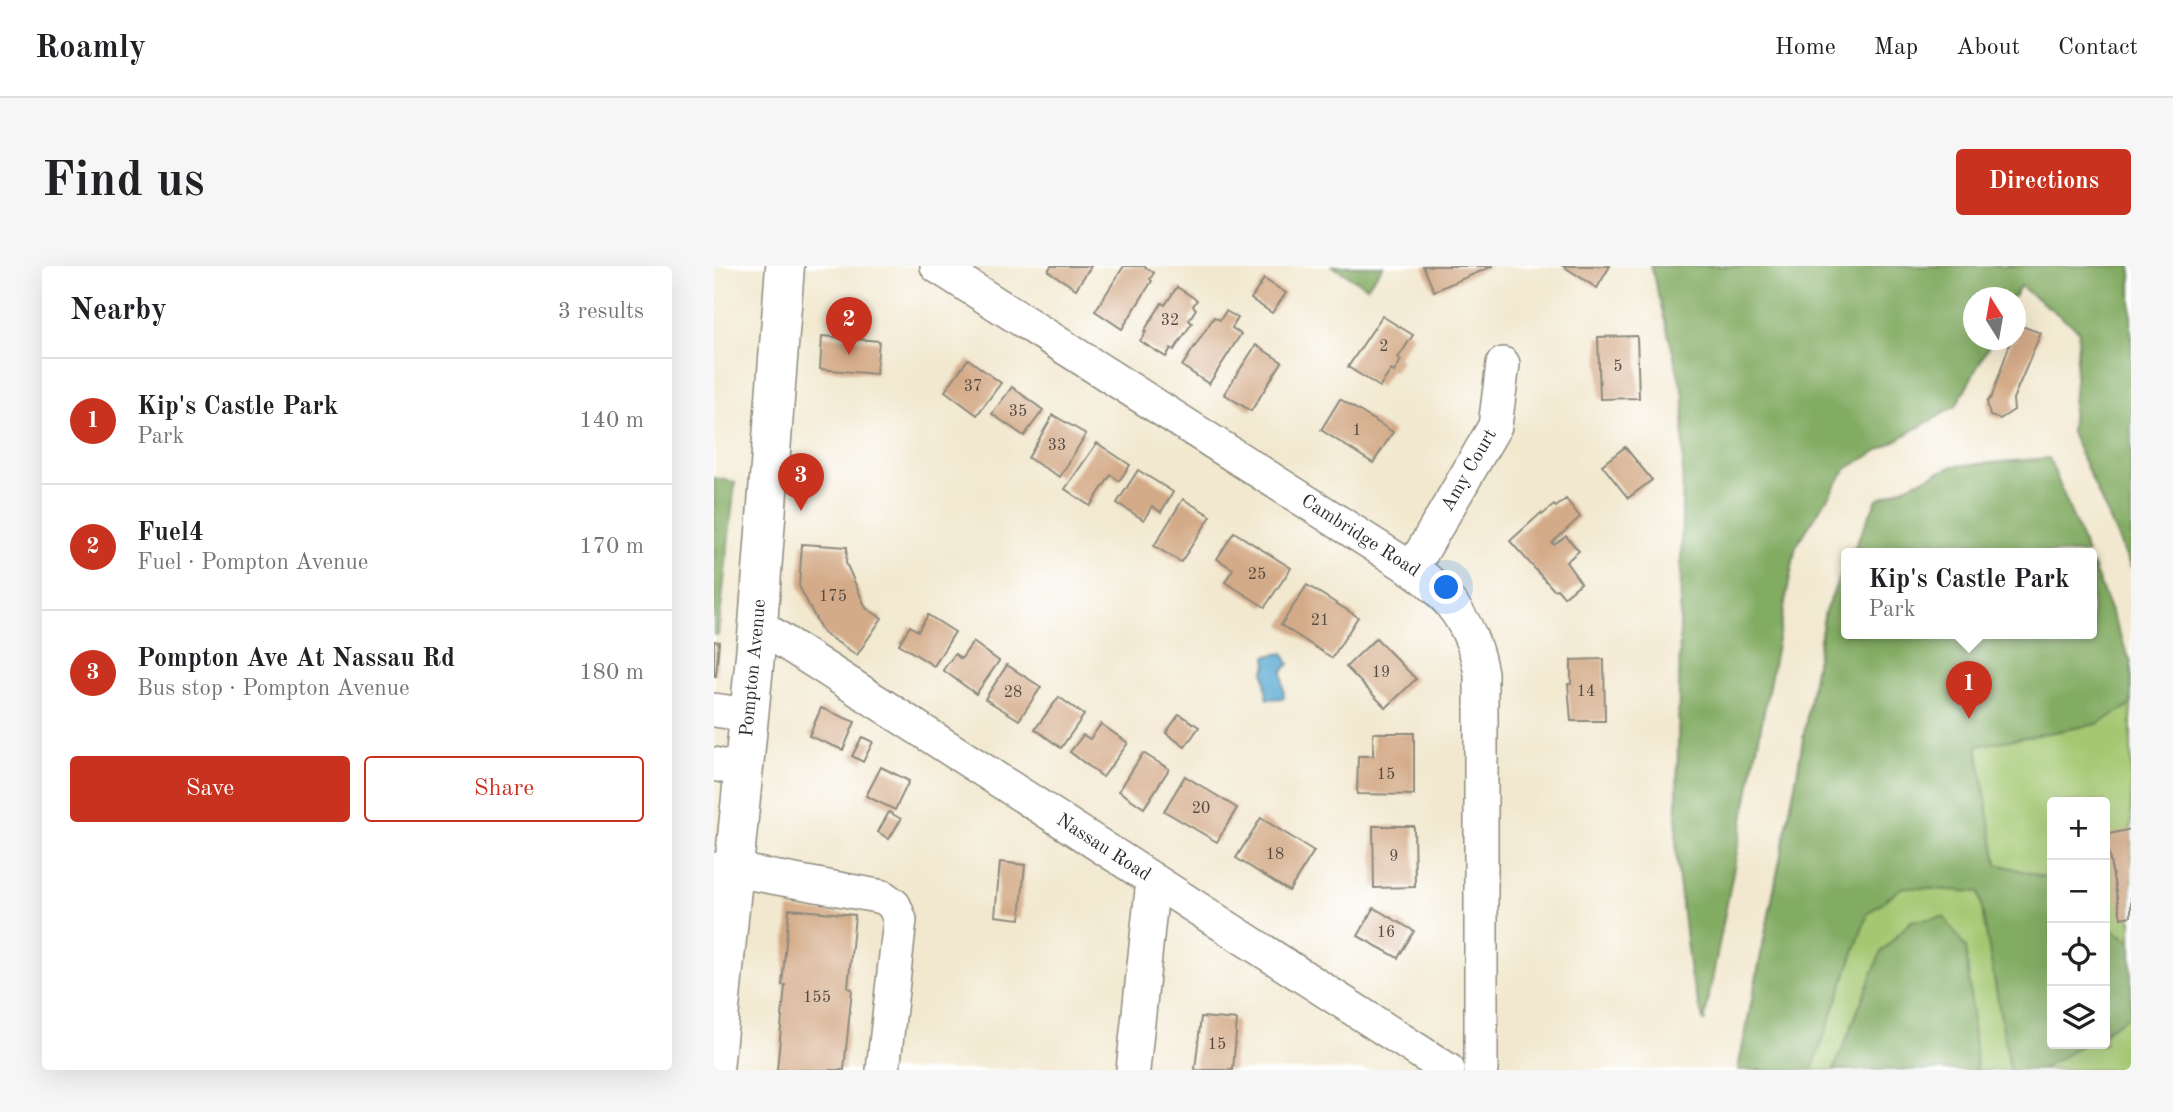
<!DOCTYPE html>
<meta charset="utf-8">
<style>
:root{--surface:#fff;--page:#f6f6f6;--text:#202124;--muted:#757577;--line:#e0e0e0;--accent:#c8321e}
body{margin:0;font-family:"Old Standard TT",serif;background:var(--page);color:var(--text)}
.controls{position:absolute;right:21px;bottom:21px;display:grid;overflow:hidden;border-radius:7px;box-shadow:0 7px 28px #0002}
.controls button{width:63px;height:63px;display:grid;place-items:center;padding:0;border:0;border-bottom:2px solid var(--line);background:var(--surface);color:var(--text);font:35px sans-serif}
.compass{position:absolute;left:1249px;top:21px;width:63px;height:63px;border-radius:50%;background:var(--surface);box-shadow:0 7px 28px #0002;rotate:349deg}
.you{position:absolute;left:733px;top:322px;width:24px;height:24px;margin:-18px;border:5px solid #fff;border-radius:50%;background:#1a73e8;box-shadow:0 0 0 10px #1a73e833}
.badge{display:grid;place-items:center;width:46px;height:46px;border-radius:50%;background:var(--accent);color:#fff;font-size:23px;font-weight:700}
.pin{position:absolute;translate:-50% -58px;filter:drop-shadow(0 2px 4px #0008)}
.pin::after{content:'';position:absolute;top:37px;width:24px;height:21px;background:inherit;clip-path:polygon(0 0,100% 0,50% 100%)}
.popup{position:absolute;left:1127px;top:282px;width:256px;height:91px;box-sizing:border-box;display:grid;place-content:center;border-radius:7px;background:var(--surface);filter:drop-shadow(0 2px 5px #0005);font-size:23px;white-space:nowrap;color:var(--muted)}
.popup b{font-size:26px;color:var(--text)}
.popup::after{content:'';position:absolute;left:50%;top:100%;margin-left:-14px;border:14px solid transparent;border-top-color:var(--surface)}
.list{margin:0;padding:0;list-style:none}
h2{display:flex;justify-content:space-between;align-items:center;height:91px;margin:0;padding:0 28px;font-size:30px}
h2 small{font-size:23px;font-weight:400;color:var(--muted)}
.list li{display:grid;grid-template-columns:46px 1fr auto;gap:21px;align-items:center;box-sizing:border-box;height:126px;padding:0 28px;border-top:2px solid var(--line)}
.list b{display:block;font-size:26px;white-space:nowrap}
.list p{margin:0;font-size:23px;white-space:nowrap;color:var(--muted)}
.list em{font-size:23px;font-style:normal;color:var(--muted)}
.actions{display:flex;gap:14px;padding:21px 28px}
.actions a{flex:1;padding:16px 0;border:2px solid var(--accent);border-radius:7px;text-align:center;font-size:24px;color:var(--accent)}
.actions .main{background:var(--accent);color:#fff}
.icon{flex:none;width:38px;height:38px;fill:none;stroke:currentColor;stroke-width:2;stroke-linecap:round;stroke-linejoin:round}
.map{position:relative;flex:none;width:1417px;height:804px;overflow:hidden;border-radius:7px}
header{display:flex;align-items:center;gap:42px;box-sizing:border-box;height:98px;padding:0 35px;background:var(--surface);border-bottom:2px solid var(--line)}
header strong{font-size:33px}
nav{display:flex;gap:38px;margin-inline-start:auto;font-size:24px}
.intro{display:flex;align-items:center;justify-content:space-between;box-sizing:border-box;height:168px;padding:0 42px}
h1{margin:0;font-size:49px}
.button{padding:18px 32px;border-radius:7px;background:var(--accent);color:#fff;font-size:24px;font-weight:700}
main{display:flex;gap:42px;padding:0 42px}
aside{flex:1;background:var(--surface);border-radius:7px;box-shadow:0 7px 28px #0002}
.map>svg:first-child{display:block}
.green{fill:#a4c872;stroke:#687a4e;stroke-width:2;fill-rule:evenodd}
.forest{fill:#83ac64;stroke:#576c48;stroke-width:2}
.water{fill:#56a8d1;stroke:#406a7e;stroke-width:2}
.building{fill:#d4ab88}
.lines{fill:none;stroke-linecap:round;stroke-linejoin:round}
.minor-casing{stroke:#8e8a7d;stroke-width:36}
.major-casing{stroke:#8e8a7d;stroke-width:41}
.minor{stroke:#fff;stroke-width:33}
.major{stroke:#fff;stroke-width:38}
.labels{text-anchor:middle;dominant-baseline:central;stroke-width:6;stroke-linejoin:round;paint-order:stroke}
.number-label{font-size:16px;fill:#554b42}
.street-label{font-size:19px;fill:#2b2b2b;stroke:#fff}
</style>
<header>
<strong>Roamly</strong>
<nav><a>Home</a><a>Map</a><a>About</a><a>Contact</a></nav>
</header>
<div class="intro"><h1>Find us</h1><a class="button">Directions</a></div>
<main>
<aside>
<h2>Nearby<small>3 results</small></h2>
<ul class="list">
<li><span class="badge">1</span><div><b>Kip's Castle Park</b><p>Park</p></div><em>140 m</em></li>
<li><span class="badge">2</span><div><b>Fuel4</b><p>Fuel · Pompton Avenue</p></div><em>170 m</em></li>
<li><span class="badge">3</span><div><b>Pompton Ave At Nassau Rd</b><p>Bus stop · Pompton Avenue</p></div><em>180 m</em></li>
</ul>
<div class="actions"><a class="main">Save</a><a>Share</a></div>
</aside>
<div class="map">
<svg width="1417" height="804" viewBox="0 0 1417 804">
<rect width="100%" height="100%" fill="#fff"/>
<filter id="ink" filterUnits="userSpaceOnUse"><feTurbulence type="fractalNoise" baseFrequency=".0143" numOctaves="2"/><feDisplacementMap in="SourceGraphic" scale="14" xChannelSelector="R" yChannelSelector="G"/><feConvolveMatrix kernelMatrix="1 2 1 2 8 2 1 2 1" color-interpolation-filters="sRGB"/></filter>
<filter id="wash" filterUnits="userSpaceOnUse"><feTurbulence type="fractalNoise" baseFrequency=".00686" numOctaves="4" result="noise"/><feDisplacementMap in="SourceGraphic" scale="28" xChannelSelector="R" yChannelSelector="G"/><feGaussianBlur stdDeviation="1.57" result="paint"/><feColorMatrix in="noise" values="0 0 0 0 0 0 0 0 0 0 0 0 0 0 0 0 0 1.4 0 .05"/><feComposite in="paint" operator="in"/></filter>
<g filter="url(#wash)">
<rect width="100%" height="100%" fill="#f2e8cf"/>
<path class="green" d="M1132,298V367H1378V298L1417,397V804H1024L1083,509L1111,345ZM1338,536H1391V778H1338Z"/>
<g class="forest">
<path d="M618,0H669L653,21Z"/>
<path d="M937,0H1417V302L1357,166L1365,64L1306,20L1300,31L1260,32V74H1278L1242,140L1132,203L1082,280L990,756L976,708L962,589L970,130Z"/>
<path d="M1335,192L1373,287H1138L1163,233L1239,200Z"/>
<path d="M0,212L21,216L4,369H0Z"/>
<path d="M1132,298V367H1378V298L1417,397V439L1383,458L1263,480L1283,598L1338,613V778H1370L1327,804H1296L1265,626L1189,621L1154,647L1098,804H1024L1083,509L1111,345Z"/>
<path d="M1230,651L1252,682L1263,804H1120L1167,686L1197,655Z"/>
<path d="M1391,661L1417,674V749L1391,765Z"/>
</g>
<path class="water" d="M569,387L575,398L568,405L570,432L553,433L550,404L553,399L552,390Z"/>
<g id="blocks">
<g class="building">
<path d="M337,0H377L362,23L334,5Z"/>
<path d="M410,0H430L440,7L436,13L438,15L408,63L381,45Z"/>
<path d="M709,0H779L720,25Z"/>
<path d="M849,0H896L883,22Z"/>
<path d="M550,13L572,27L558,47L537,33Z"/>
<path d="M463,21L483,34L479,40L482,43L475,54L478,57L460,84L457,82L452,91L426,75L432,66L430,65L448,37L451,39Z"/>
<path d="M512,45L524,52L518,62L527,68L495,118L468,100L500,51L506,54Z"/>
<path d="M668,50L699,69L684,92L687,94L680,106L677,104L666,121L634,101Z"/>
<path d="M1302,58L1327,67L1299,133L1300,144L1286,153L1276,150L1273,136L1278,130L1297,74H1302Z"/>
<path d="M108,70L165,75L162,108L106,103Z"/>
<path d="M923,70L925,132L886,133L884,71Z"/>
<path d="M542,79L568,96L537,145L510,128Z"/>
<path d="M254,93L287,117L263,149L231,125Z"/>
<path d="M298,121L329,144L310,170L278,148Z"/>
<path d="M626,133L679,166L659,197L607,164Z"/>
<path d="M339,149L372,168L346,211L314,192Z"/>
<path d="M383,177L416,199L405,215L397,209L376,240L351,223Z"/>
<path d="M911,181L938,214L914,232L888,199Z"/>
<path d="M424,204L459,226L447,246L438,240L430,254L403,237Z"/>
<path d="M469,233L497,250L467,296L440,280Z"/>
<path d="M852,233L866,251L838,277L840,279L852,270L865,285L852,296L867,317L850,331L843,323L840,324L796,275L827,247L828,249L840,239L842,241Z"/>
<path d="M520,266L577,302L551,341L511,316L519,303L503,293Z"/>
<path d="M88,278L133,281L132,297L152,342L168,352L143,389L109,367L85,320Z"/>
<path d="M593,319L644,351L618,392L567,359Z"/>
<path d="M214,349L241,366L220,400L185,378L196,360L204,365Z"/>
<path d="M662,372L702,413L672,442L632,401Z"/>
<path d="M0,375L5,376L2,410H0Z"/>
<path d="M259,376L285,395L262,428L229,404L241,388L247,393Z"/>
<path d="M890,393L891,455H857L854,418H857V394Z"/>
<path d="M293,399L327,421L305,454L271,433Z"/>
<path d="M345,431L370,449L347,482L321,463Z"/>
<path d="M107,442L141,456L129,484L95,470Z"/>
<path d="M465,448L485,461L471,481L452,467Z"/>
<path d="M387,458L414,477L389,511L356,486L369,469L376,473Z"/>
<path d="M659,467H700V529L643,528L644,490H659Z"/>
<path d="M148,471L159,476L149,496L138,490Z"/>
<path d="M429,487L455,503L430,542L405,525Z"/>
<path d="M167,501L195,515L181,544L152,530Z"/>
<path d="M471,510L523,542L503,576L450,545Z"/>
<path d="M175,546L187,553L175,573L164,566Z"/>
<path d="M547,552L600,585L575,625L522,592Z"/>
<path d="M659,560H700L701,621L660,622Z"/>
<path d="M1417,563V650L1407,652L1391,569Z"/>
<path d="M286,596L311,599L306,653L281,650Z"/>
<path d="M660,642L700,665L684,692L644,670Z"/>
<path d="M75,643L141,649L134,722L138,723L130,804H63L71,719H68Z"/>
<path d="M487,751L523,754L519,804H481Z"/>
</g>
</g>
</g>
<g filter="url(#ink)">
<use href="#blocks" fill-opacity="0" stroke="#8e8a7d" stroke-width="2"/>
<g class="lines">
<defs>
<g id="minor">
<path id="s1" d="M223,0L698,303C737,329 759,362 767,407V804"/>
<path id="s2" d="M698,303L781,160L789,98"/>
<path id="s3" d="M44,359L734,804"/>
<path d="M0,444L35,449"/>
<path d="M0,498L30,505"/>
<path d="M0,603L20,604L169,631L180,639L186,654L169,804"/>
<path d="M419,804L439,614"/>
</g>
<g id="major">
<path id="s4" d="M0,804L44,359L71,0"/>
</g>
</defs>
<use href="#minor" class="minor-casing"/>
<use href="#major" class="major-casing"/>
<use href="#minor" class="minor"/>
<use href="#major" class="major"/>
</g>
</g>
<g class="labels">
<g class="number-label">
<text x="456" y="55">32</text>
<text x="670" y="81">2</text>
<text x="904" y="101">5</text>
<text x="259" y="121">37</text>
<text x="304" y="146">35</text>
<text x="643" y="165">1</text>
<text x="343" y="180">33</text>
<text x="543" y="309">25</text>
<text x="119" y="331">175</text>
<text x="606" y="355">21</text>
<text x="667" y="407">19</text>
<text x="872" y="426">14</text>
<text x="299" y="427">28</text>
<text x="672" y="509">15</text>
<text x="487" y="543">20</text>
<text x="561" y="589">18</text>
<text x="680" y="591">9</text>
<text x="672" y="667">16</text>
<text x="103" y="732">155</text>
<text x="503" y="779">15</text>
</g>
<g class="street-label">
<text stroke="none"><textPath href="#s2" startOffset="114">Amy Court</textPath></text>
<text stroke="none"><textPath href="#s1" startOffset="502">Cambridge Road</textPath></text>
<text stroke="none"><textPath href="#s4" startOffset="404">Pompton Avenue</textPath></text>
<text stroke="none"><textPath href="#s3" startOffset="411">Nassau Road</textPath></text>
</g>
</g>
</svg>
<div class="controls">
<button>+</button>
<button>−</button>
<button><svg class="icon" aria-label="locate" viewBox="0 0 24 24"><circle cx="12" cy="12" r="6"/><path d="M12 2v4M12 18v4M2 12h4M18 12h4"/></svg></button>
<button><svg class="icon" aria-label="layers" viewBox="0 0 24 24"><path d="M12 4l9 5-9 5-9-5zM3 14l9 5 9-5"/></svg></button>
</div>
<svg class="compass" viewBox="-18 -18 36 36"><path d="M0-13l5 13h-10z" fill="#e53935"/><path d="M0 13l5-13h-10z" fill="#757577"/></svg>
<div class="you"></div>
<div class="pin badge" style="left:1255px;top:453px">1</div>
<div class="popup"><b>Kip's Castle Park</b>Park</div>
<div class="pin badge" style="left:135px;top:89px">2</div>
<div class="pin badge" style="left:87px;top:245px">3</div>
</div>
</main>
